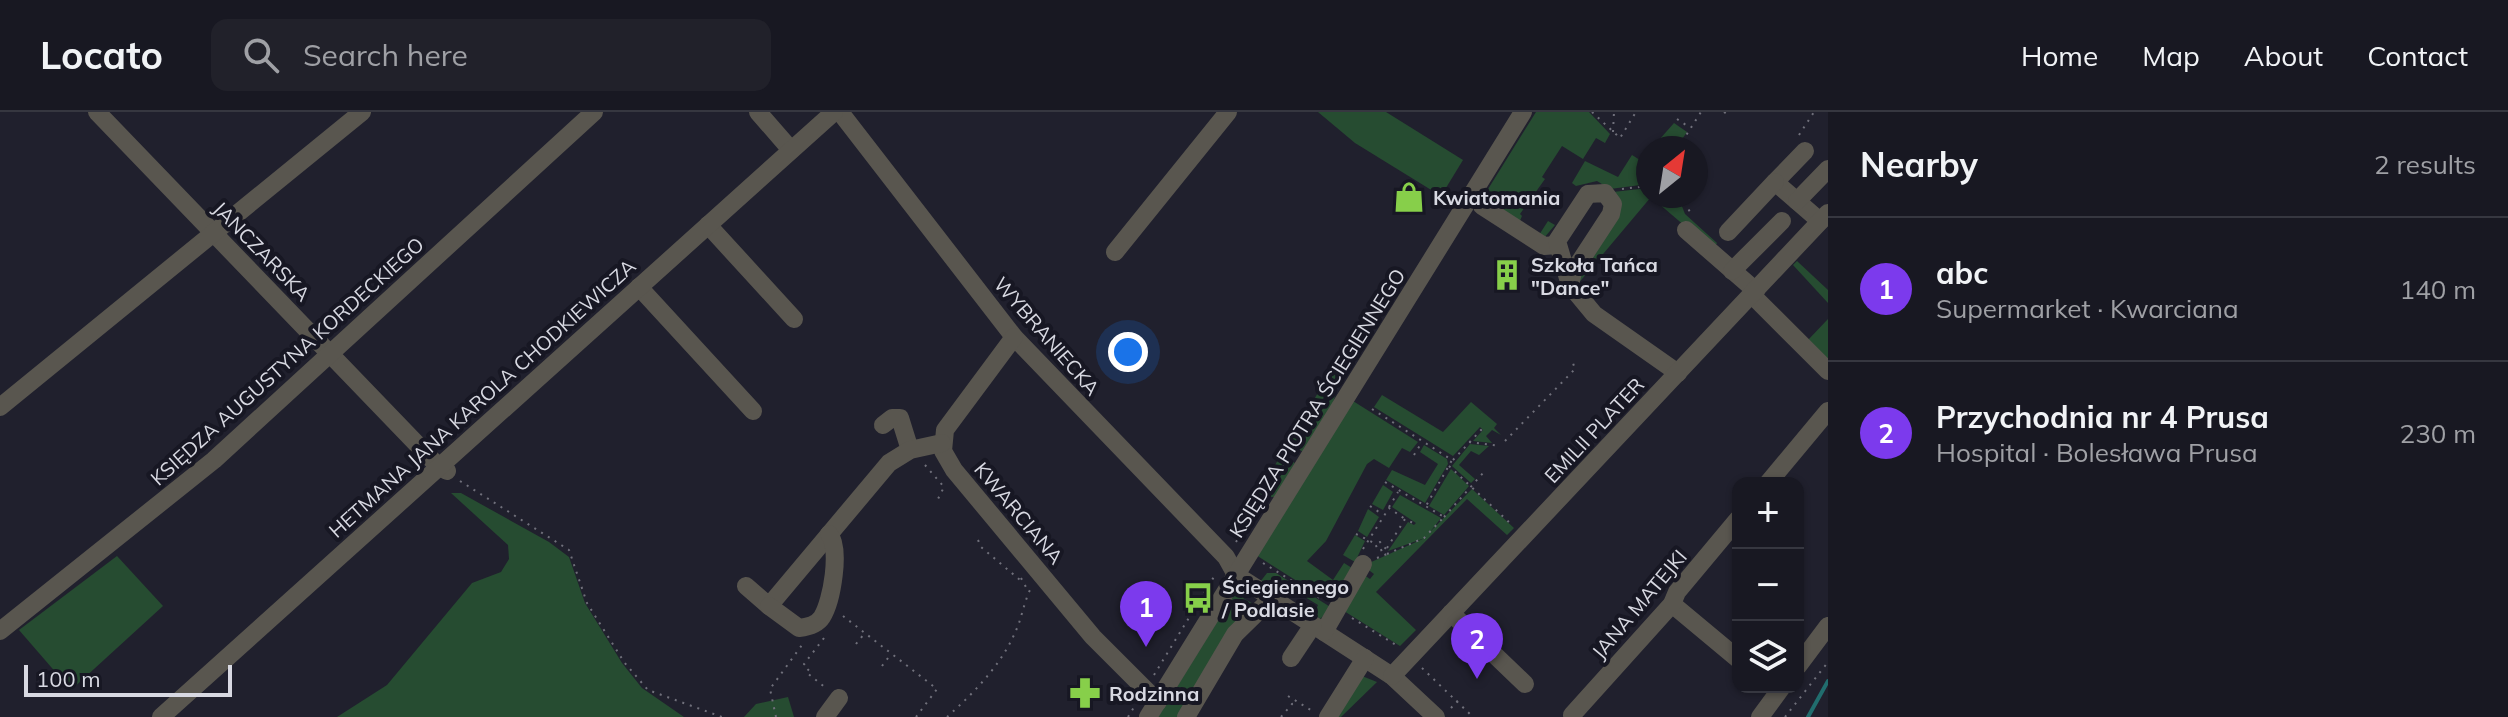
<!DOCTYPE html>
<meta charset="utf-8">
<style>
:root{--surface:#181822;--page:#21212a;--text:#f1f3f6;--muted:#9fa0a5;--line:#363740;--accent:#7c3aed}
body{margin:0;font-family:Mulish,sans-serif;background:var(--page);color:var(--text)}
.controls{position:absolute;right:24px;bottom:24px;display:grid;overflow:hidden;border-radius:16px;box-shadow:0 2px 6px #0004}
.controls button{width:72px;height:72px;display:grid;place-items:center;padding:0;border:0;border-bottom:2px solid var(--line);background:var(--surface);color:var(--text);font:40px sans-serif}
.compass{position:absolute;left:1636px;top:24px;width:72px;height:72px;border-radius:50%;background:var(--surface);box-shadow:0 2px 6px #0004;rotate:30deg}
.scale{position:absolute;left:24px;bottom:20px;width:208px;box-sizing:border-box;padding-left:8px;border:4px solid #d8d9e2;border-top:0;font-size:22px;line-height:28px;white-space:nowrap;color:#d8d9e2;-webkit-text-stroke:6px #171723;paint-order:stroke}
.you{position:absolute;left:1128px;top:240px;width:28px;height:28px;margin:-20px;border:6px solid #fff;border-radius:50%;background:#1a73e8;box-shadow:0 0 0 12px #1a73e833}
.badge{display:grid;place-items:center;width:52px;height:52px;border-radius:50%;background:var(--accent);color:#fff;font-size:26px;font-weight:700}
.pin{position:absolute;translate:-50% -66px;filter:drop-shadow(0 2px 4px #0008)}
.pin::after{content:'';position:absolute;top:42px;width:28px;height:24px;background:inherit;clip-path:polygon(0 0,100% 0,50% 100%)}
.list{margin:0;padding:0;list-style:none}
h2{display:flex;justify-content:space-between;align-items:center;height:104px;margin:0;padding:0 32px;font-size:34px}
h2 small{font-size:26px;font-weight:400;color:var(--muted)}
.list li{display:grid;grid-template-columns:52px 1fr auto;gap:24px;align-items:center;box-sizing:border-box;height:144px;padding:0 32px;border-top:2px solid var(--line)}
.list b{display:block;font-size:30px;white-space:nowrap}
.list p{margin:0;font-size:26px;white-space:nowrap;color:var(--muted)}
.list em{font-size:26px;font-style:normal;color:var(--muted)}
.icon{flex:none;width:44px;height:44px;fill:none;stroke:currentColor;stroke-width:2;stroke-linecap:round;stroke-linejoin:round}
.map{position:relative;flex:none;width:1828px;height:605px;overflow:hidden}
header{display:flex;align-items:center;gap:48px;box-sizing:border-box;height:112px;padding:0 40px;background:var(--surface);border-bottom:2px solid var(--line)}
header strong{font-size:38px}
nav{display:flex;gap:44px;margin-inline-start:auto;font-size:28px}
.search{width:560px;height:72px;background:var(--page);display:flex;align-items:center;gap:20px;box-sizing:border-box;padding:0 28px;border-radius:16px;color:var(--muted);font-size:30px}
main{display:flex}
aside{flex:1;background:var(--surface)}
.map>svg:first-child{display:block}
.green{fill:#264c31}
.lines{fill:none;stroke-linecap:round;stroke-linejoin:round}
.stream{stroke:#216d6e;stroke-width:4}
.path{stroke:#70707b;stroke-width:2;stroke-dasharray:2 6;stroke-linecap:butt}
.minor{stroke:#59564f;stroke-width:18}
.labels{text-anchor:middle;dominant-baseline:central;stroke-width:8;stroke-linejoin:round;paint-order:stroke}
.poi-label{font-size:20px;font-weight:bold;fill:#d8d9e2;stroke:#171723;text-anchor:start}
.street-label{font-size:20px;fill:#d8d9e2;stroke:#171723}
</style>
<header>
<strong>Locato</strong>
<div class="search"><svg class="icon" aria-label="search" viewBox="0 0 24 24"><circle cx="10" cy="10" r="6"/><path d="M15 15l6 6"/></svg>Search here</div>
<nav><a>Home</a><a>Map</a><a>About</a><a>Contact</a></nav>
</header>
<main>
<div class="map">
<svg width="1828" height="605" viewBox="0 0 1828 605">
<rect width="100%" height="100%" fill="#20202d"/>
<g class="green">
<path d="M1318,0H1386L1463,48L1441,84L1355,31Z"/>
<path d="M1536,0H1589L1610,22L1605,31L1596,26L1583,47L1562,34L1542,65L1545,67L1520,102L1522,104L1519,111L1539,123L1548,109L1555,113L1544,126L1480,90Z"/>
<path d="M1674,11L1687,20L1676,36H1652Z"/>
<path d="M1632,43L1643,50L1648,43V72L1610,77L1597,69L1576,74L1572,71L1585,49L1618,65Z"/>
<path d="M1648,76V84H1678L1685,102L1717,131L1713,138L1651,85L1577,173L1572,172L1613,80Z"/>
<path d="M1797,149L1828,178V191L1793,153Z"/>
<path d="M1370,196L1377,202L1359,229L1352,225Z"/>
<path d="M1828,207V248L1808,228Z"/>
<path d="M1346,234L1353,238L1296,330L1291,326Z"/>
<path d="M1356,239L1338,274L1333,291L1303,340L1297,336Z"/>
<path d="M1382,283L1443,320L1471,290L1497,312L1494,316L1501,323L1492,318L1486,324L1492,331L1473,329L1483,318L1480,315L1453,344L1374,295Z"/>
<path d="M1353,289L1418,330L1410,340L1402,336L1389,356L1374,347L1367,352L1326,429L1307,449L1333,468L1344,451L1352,456L1330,490L1256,443Z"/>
<path d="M1470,332L1489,334L1479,343L1471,339L1459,353L1475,367L1471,371L1452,354Z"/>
<path d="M1424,333L1447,347L1448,352L1425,391L1386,368L1392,358L1425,373L1438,352L1420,340Z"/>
<path d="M1281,343L1286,346L1254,398L1250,395Z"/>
<path d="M1289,348L1295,351L1275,385H1266Z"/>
<path d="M1451,357L1469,374L1444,403L1429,394Z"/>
<path d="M1383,373L1393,380L1383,398L1372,392Z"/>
<path d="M1472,377L1514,416L1507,423L1467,387L1376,480L1416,518L1400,534L1344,499L1364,463L1370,467L1374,462L1366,456L1369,451L1425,426L1388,439L1408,410L1414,413L1416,411L1392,395L1400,383L1441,406L1430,420Z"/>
<path d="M451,381H461L549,430L569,445L585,491L622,551L642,576L684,605H337L387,573L472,471L501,460L509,447L508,433Z"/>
<path d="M1368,397L1379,405L1367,425L1358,419Z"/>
<path d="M1355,423L1365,429L1355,450L1343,443Z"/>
<path d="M117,444L163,494L71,578L19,518Z"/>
<path d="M1267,461H1276L1332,496L1320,507L1314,502L1318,493L1274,466L1270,473L1260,470Z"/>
<path d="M1242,477L1248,478L1243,486L1255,493L1183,605H1158L1236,479Z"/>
<path d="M1362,564L1377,570L1341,605H1331Z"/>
<path d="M788,585L794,605H744L756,592Z"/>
</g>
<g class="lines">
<path class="stream" d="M1808,605L1828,569"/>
<g class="path">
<path d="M1592,0L1620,26L1636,0"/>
<path d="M1724,0L1727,2"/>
<path d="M1677,7L1689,15"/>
<path d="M1613,20L1614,0"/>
<path d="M1799,23L1814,0"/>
<path d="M1678,36L1701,0"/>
<path d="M1622,77L1648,74"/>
<path d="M1680,84L1692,103"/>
<path d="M1372,297L1452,348L1426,394"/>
<path d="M1505,329L1575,257L1573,251"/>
<path d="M1469,330L1500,334"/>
<path d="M1414,343L1422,330"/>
<path d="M1453,348L1482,317"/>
<path d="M925,353L944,375L938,387"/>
<path d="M1449,354L1511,412"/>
<path d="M460,369L569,438L587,491L624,550L648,578L722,605"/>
<path d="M1385,370L1444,405L1424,426L1387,442"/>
<path d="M1370,394L1382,402"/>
<path d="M1389,395L1398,380"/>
<path d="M1444,405L1483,361"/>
<path d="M1356,422L1374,431"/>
<path d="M978,428L981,435L1020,468"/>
<path d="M1236,430L1290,344"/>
<path d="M1387,436L1405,407L1413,411"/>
<path d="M1363,437L1389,396L1405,407"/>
<path d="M1377,446L1387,442L1386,437L1380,430L1375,432L1379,439L1384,437"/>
<path d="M1263,451L1323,488"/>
<path d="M1021,466L1027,477"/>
<path d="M843,504L937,577L916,605"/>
<path d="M1352,506L1396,533"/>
<path d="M824,526L804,552L809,557L806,560L826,576"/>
<path d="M856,532L864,522"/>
<path d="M882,554L891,542"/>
<path d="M1422,556L1473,605"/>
<path d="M1154,563L1215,463"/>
<path d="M1288,584L1314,600"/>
<path d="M1451,596L1461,585"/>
<path d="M776,605L770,577L802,533"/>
<path d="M947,605C977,578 1005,549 1019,511C1023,499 1026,485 1031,476"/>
<path d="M1128,605L1134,595"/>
<path d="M1281,605L1292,592L1298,591"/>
<path d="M1785,605L1828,550"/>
</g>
<g class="minor">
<path d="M97,0L438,354L447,359"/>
<path d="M758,0L791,38"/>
<path d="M840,0L1014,225L1226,445L1236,463L1392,564L1436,605"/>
<path d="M1805,39L1775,70L1820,109"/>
<path d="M1797,89L1828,57"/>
<path d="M1482,94L1544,134L1557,133"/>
<path d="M708,113L794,207"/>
<path d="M1686,118L1756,179"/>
<path d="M1728,120L1775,70"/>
<path d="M1115,140L1228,0"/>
<path d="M1732,159L1782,109"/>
<path d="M1570,173L1557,129L1588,82L1605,81L1613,92L1611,102L1573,160L1570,173L1594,202L1678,261"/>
<path d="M639,175L753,299"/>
<path d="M1752,183L1828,259"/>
<path d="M1014,225L945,318L943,339L954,358L1093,525L1158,590"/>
<path d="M0,295L362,0"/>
<path d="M883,313L892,306H900L910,338"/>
<path d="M1768,371L1828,299"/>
<path d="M746,474L769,494L889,351L910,338L942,331"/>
<path d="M1672,492L1738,547"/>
<path d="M769,494L799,516C808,515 817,513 822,505C832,489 841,436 829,422"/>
<path d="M1451,501L1525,572"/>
<path d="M0,519L214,348L594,0"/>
<path d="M1324,520L1363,452"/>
<path d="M1291,546L1313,513"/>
<path d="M1798,554L1828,514"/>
<path d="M1392,564L1828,101"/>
<path d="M1572,603L1672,492L1677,480L1738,407"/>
<path d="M161,605L834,0"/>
<path d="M825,605L839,586"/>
<path d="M1148,605L1523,0"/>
<path d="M1186,605L1235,522L1272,486"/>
<path d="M1328,605L1365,546"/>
<path d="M1760,605L1782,575"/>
</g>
</g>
<defs>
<symbol id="shop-bare" viewBox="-9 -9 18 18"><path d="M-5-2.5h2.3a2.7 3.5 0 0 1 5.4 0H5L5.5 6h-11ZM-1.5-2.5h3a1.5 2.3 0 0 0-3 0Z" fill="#87cf4a" stroke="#171723" stroke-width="2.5" paint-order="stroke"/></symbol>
<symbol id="building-bare" viewBox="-9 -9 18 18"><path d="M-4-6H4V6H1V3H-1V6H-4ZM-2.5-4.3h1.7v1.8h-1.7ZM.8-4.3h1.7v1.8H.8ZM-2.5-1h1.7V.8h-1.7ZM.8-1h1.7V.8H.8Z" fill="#87cf4a" stroke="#171723" stroke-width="2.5" paint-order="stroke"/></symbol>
<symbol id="bus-bare" viewBox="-9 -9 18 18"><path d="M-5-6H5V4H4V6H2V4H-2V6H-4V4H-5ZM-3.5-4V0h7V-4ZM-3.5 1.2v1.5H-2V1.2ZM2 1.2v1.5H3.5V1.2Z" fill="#87cf4a" stroke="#171723" stroke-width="2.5" paint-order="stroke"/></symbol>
<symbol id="pharmacy-bare" viewBox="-9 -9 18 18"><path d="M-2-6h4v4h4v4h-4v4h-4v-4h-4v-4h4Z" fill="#87cf4a" stroke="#171723" stroke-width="2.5" paint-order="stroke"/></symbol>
</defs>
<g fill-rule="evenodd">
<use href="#shop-bare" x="1387" y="63" width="44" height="44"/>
<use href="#building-bare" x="1485" y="141" width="44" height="44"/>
<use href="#bus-bare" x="1176" y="464" width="44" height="44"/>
<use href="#pharmacy-bare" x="1063" y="559" width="44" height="44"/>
</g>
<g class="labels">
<g class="poi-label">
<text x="1433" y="85">Kwiatomania</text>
<text x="1531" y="152">Szkoła Tańca<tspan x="1531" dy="23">"Dance"</tspan></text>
<text x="1222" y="474">Ściegiennego<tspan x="1222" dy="23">/ Podlasie</tspan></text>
<text x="1109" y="581">Rodzinna</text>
</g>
<g class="street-label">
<text transform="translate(262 139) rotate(46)">JANCZARSKA</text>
<text transform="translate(1047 224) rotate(49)">WYBRANIECKA</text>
<text transform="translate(287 249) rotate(-42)">KSIĘDZA AUGUSTYNA KORDECKIEGO</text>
<text transform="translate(482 286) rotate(-42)">HETMANA JANA KAROLA CHODKIEWICZA</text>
<text transform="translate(1317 291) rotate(-58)">KSIĘDZA PIOTRA ŚCIEGIENNEGO</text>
<text transform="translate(1594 318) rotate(-47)">EMILII PLATER</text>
<text transform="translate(1019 401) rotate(50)">KWARCIANA</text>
<text transform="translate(1639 492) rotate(-50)">JANA MATEJKI</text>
</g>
</g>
</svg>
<div class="controls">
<button>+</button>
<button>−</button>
<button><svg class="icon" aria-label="layers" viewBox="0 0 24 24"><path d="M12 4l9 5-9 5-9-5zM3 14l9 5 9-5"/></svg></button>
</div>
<svg class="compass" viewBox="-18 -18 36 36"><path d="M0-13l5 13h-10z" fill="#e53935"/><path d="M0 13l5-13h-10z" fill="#9fa0a5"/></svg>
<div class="scale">100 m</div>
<div class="you"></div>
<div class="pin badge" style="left:1146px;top:535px">1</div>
<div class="pin badge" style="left:1477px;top:567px">2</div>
</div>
<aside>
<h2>Nearby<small>2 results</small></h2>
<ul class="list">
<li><span class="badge">1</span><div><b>abc</b><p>Supermarket · Kwarciana</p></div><em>140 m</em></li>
<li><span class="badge">2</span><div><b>Przychodnia nr 4 Prusa</b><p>Hospital · Bolesława Prusa</p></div><em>230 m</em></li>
</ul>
</aside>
</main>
